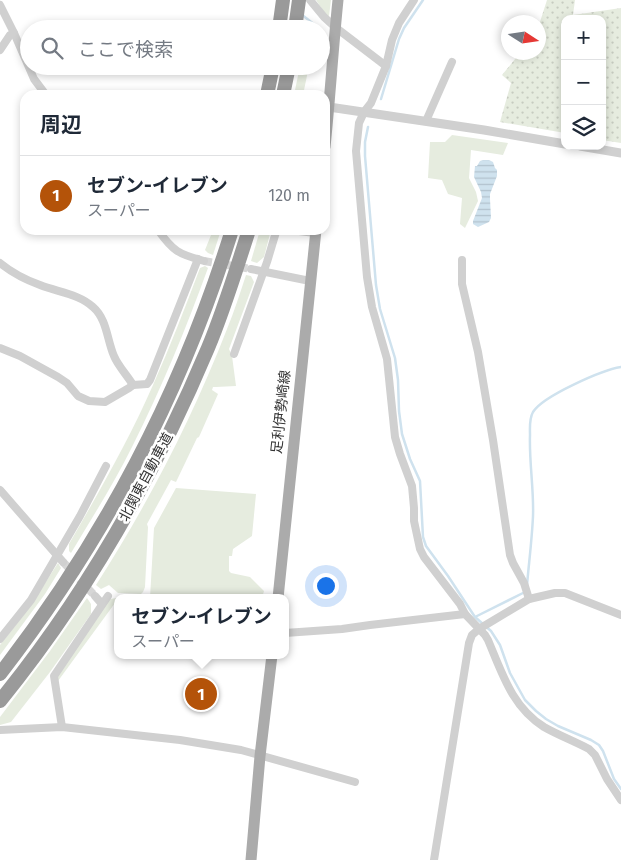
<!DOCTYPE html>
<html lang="ja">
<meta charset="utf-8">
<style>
:root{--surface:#fff;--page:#f2f2f3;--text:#1f2937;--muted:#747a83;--line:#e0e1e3;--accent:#b45309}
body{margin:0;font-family:"Fira Sans","Noto Sans JP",sans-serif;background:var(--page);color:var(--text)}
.controls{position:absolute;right:15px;top:15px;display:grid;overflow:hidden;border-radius:10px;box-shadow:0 2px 8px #0003}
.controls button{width:45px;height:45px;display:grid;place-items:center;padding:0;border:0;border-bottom:1px solid var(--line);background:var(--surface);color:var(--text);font:25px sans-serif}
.compass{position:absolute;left:501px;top:15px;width:45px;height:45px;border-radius:50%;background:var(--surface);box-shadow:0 2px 8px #0003;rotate:102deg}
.you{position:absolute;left:325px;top:585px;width:18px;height:18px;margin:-12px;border:4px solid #fff;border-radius:50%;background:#1a73e8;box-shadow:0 0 0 8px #1a73e833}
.badge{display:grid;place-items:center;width:32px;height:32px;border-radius:50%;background:var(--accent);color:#fff;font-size:16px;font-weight:700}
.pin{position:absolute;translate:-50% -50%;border:2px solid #fff;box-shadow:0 1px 5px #0006}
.popup{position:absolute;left:114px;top:594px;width:175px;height:65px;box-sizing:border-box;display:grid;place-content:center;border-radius:10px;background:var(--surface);filter:drop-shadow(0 1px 4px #0005);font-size:16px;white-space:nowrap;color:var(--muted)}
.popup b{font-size:19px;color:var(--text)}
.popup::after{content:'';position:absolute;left:50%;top:100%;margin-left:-10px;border:10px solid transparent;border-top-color:var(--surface)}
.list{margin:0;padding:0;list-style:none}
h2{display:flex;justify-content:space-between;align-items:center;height:65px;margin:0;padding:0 20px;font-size:21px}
h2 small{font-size:16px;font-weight:400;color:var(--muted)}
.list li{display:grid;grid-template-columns:32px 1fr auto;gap:15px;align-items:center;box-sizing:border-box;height:80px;padding:0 20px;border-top:1px solid var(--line)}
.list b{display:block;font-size:19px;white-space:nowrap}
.list p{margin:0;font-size:16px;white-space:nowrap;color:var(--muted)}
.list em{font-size:16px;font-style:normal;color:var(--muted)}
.icon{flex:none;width:28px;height:28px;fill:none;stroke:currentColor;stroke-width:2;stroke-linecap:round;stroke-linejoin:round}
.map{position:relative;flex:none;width:621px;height:860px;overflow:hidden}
.search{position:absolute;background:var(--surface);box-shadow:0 2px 8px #0003;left:20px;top:20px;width:310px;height:55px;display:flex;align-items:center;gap:12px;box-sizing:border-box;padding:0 18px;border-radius:28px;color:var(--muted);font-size:19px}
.panel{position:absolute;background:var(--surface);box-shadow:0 2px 8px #0003;left:20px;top:90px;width:310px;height:145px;border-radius:15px}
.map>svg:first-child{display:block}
.grass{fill:#e6ecdf}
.park{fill:url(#park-dots)}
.water{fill:url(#water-rules)}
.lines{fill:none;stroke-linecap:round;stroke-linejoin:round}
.stream{stroke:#cfe2ee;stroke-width:2.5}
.minor-tunnel{stroke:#d6d6d6;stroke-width:8;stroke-dasharray:8 4;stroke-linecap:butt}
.minor{stroke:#d0d0d0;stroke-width:8}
.tertiary{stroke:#d0d0d0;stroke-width:9}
.primary{stroke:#ababab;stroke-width:11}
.motorway{stroke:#9a9a9a;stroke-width:14}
.labels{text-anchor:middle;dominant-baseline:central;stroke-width:5;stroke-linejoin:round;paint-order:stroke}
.street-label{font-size:14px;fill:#333;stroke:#fff}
</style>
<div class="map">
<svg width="621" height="860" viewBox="0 0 621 860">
<defs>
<pattern id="park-dots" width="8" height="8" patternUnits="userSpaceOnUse" patternTransform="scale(1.25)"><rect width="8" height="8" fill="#e6ecdf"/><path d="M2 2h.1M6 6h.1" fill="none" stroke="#c6cbc0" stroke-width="1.8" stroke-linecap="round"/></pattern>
<pattern id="water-rules" width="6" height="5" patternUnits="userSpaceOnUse" patternTransform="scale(1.25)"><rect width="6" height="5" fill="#cfe2ee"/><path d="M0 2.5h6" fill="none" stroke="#b2c2cd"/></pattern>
</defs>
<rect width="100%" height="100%" fill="#fff"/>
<g class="grass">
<path d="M316,0H331L329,16L326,15Z"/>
<path d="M300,66H309L303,95H294Z"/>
<path d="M452,135L508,143L503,155L471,150L469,178L476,192L478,201L465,228L460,224L462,198L448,194L442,180L428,178L430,142H445Z"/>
<path d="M213,230H221L213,255L208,253L205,250Z"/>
<path d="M260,230H271L264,257L257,263L251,261Z"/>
<path d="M205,266L208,268C186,329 161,389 132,447C114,483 92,518 71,553L69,551V544C99,492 129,440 153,385C170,347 185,308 200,268Z"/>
<path d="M246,275L251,276L254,282L229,349L232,356L236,386L216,387H213L212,390L218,394L199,437L197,438L176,482L171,480L147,524L148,527L145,587L143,592L141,594L118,593L109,585L101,589L96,585C148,504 192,419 227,329C234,312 240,293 246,275Z"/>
<path d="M176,488L256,494L252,536L233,549L232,556H229V571L231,573L250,577L264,591L262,598H150L154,528Z"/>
<path d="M58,563L61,568L45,594L0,655V645L29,608Z"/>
<path d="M87,598L91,604V614L50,672L11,722L0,725V717L50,651Z"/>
<path d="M117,598V602L115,603L58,681V674L110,599Z"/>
</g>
<path class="park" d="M547,0H575L573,15L621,8V143L602,140V19H565V133L500,122L511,83L502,75L520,53L538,52L539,25Z"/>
<g class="water">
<path d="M241,22L255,23V29H199L214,28V24Z"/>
<path d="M483,160H489L493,162L495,168L497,170V176L490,194V199L491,218L489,222L478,227L473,224V221L482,198L481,192L474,177L475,166H477L480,161Z"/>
</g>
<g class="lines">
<g class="stream">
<path d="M301,14L320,29"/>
<path d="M381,99L399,39L404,28L423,0"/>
<path d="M368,127L365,142V156L376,285L380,309L395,358L398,380L399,411L402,434L410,459L420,481L423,537L426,546L448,576L475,617L491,631L500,645L510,673L525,700L536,711L546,719L558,726L591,740L599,745L603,751L614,779L621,789"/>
<path d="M527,585C529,562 532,539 533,516C534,489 529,462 530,435C530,428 529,419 533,412C543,396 602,370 621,367"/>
<path d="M475,617L525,592"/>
</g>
<g class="minor-tunnel">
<path d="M204,261L251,269"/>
<path d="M63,562L95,596"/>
</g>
<g class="minor">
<path d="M310,0L324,17L335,27L386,66"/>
<path d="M414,0L399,23L392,40L386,66L371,103L364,112L359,123L356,151L367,277L372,307L387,359L395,437L400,454L412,486L414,508V521L420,549L424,557L460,604L465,614L485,635L488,640C502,673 512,707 544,727C558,735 574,741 589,749L595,755L607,779L621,800"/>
<path d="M0,5L14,33L34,79L46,95"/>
<path d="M0,50L10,35L14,33"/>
<path d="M426,121L452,62"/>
<path d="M158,230C173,251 178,254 204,261"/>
<path d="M291,230L315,233"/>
<path d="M462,260V284L478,352L493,440L510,555L513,563L524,583L529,599"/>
<path d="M0,263C11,272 26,280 40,285C58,292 79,294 93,307C107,319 107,340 114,356C118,366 127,375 133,385"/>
<path d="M251,269L310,281"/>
<path d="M0,348L20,356L58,377L67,383L78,396L89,401L105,402L129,388L133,385L147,384L150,380L198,259"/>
<path d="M234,354L267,262L276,232L278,230"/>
<path d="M0,490L63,562"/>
<path d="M95,596L102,604"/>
<path d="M285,633L342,629L370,625L465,614"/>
<path d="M0,639L31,600L80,516L106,466"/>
<path d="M62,727L54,676L108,596"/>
<path d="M0,730L62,727L180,740L241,750L355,782"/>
<path d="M434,860L469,643L472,635L479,629L529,599L555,593H565L621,615"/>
</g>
<g class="tertiary">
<path d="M329,107L484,130L565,144"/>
<path d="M580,146L621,153"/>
</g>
<g class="primary">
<path d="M325,147C330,98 333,49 338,0"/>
<path d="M278,598L316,230"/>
<path d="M251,860L260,756L272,655"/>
</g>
<g class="motorway">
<path d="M279,29L283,0"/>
<path d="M295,29L299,0"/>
<path d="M267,95L273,66"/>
<path d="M283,95L289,66"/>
<path d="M0,674C105,538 181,394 232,230"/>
<path d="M0,701C86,595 155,474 208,348C224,310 236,270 249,230"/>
</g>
</g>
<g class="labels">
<g class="street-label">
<text transform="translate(281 412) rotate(-84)">足利伊勢崎線</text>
<text transform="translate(146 477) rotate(-62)">北関東自動車道</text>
</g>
</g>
</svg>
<div class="controls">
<button>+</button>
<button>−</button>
<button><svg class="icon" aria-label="layers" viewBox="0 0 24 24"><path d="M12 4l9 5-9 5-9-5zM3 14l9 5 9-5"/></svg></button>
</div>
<svg class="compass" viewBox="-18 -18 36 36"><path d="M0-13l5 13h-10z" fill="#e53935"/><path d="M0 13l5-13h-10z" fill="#747a83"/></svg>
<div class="you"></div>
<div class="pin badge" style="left:201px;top:694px">1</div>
<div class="popup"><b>セブン-イレブン</b>スーパー</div>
<div class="search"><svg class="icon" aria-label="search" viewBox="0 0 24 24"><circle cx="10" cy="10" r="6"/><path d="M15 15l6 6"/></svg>ここで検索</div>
<section class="panel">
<h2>周辺<small></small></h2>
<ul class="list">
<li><span class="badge">1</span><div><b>セブン-イレブン</b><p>スーパー</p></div><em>120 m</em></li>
</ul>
</section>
</div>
